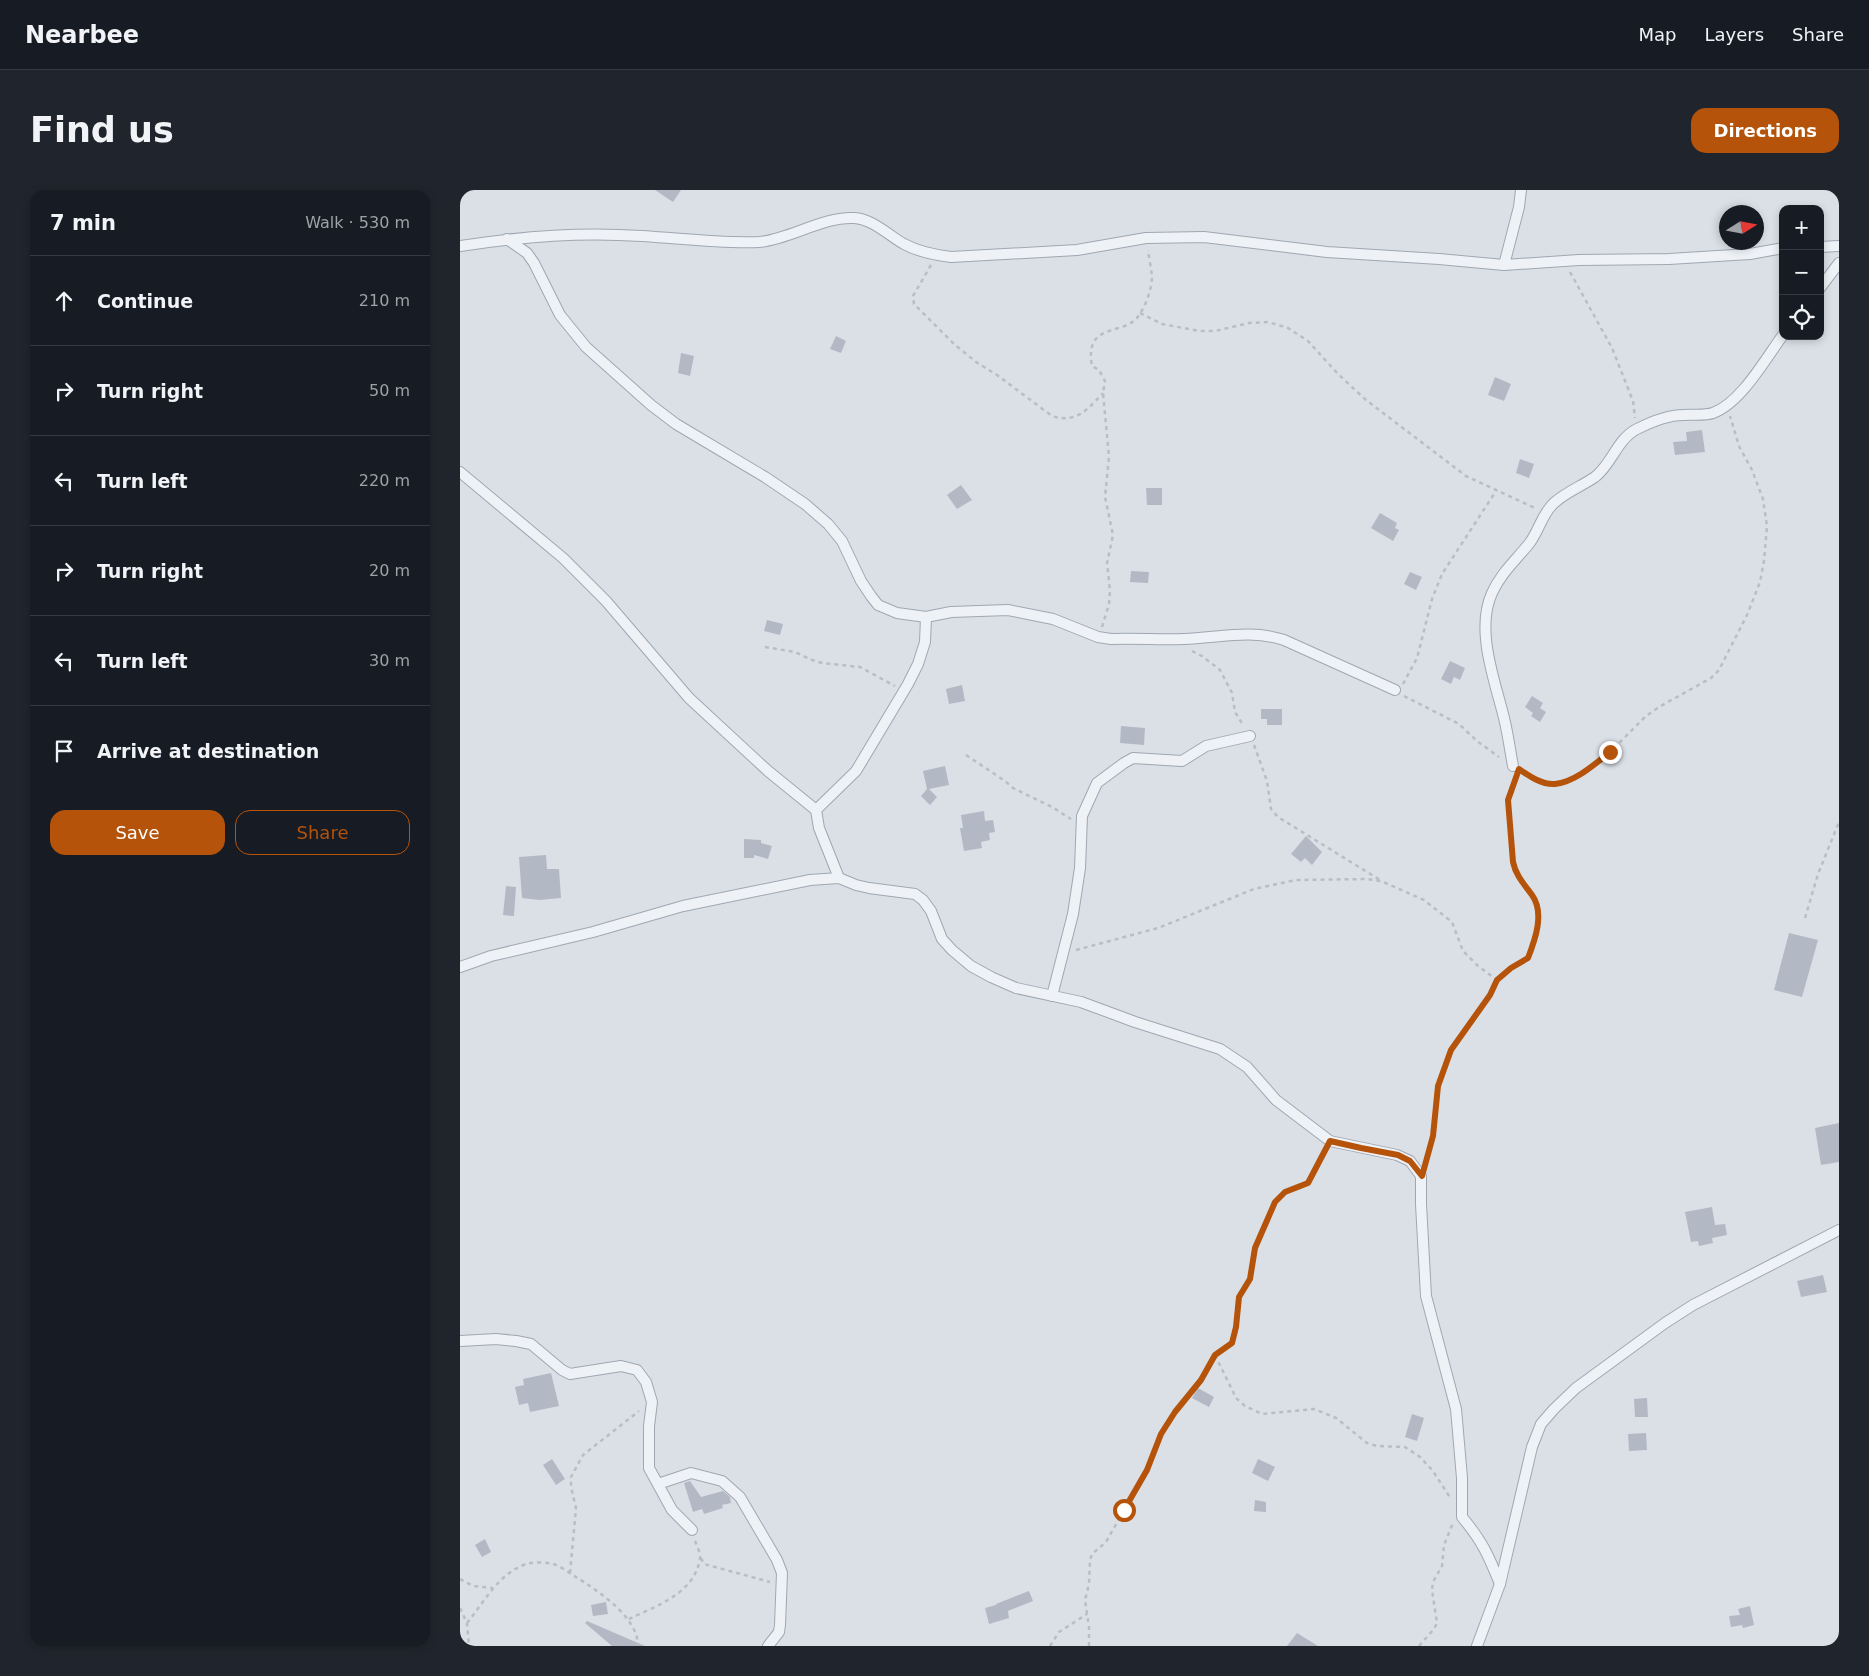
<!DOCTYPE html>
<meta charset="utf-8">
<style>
:root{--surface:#171b24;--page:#20242c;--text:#f1f3f6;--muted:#9ea1a6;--line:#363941;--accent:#b45309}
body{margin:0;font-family:"DejaVu Sans",sans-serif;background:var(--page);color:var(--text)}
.controls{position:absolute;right:15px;top:15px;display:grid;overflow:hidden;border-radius:10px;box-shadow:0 2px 8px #0003}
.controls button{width:45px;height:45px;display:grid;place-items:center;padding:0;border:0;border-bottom:1px solid var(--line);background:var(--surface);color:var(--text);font:25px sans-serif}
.compass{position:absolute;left:1259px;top:15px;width:45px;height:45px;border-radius:50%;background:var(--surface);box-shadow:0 2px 8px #0003;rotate:79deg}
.stop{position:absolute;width:15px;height:15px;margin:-11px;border:4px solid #b45309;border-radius:50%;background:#fff}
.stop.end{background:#b45309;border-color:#fff;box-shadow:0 1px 5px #0008}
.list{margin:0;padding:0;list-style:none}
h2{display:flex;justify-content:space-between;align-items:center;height:65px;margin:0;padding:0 20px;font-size:21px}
h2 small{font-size:16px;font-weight:400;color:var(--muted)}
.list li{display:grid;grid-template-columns:32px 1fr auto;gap:15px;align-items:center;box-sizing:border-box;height:90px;padding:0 20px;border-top:1px solid var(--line)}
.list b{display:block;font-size:19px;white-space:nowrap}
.list em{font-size:16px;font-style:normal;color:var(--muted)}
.actions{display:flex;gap:10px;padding:15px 20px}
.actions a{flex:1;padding:11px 0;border:1px solid var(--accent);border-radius:15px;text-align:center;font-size:18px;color:var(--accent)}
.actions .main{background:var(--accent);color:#fff}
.icon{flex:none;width:28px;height:28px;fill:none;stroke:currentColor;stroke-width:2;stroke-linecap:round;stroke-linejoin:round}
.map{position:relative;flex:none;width:1379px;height:1456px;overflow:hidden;border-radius:15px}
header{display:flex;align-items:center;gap:30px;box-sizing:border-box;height:70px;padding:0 25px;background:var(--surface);border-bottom:1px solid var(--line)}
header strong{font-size:24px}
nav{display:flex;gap:28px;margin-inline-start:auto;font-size:18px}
.intro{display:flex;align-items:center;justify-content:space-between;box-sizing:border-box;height:120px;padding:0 30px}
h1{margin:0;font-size:35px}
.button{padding:12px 22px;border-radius:15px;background:var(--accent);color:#fff;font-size:18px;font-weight:700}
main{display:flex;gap:30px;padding:0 30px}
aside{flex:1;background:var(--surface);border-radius:15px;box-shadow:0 2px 8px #0003}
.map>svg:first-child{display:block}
.building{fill:#b2b9c4}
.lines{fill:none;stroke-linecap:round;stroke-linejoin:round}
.street-casing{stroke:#a0a7b1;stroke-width:12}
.path{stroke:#b9bec5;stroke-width:2.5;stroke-dasharray:4 4;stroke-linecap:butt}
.street{stroke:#eef1f5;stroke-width:10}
.route{stroke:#b45309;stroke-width:6}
</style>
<header>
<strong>Nearbee</strong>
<nav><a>Map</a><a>Layers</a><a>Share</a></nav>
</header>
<div class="intro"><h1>Find us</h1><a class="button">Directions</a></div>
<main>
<aside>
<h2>7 min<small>Walk · 530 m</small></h2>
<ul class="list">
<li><svg class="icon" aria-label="ahead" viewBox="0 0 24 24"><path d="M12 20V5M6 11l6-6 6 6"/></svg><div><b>Continue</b></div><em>210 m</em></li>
<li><svg class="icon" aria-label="right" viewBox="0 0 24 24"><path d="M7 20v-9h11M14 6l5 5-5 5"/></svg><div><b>Turn right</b></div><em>50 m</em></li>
<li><svg class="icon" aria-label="left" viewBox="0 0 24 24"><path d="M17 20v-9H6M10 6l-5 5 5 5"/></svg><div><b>Turn left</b></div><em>220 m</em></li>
<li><svg class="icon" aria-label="right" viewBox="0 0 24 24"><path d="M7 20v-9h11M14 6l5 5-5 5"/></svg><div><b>Turn right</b></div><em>20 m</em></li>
<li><svg class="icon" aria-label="left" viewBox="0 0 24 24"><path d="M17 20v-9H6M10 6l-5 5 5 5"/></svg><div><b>Turn left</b></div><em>30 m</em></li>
<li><svg class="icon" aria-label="arrive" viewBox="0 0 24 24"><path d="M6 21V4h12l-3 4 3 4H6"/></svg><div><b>Arrive at destination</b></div></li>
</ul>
<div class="actions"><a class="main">Save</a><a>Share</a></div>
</aside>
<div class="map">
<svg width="1379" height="1456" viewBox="0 0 1379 1456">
<rect width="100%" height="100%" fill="#dbe0e7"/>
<g class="building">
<path d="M195,0H221L213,12Z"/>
<path d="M376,146L386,151L381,163L370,159Z"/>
<path d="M221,163L234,166L230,186L218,183Z"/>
<path d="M1035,187L1051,194L1044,211L1028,205Z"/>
<path d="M1242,240L1245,262L1215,265L1213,252L1227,251L1226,242Z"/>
<path d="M1060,269L1074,274L1069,288L1056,283Z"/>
<path d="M501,295L512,310L497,319L487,305Z"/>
<path d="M686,298H702V315H687Z"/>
<path d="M920,323L937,333L935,338L939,340L933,351L911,338Z"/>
<path d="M671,381L689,382L688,393L670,392Z"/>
<path d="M950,382L962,387L956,400L944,394Z"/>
<path d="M307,430L323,434L320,445L304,441Z"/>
<path d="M990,471L1005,478L1000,490L994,487L991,494L981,489Z"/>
<path d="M502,495L505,511L489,514L486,499Z"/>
<path d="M1072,506L1083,513L1080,518L1086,522L1080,532L1071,526L1073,523L1065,517Z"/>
<path d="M801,519H822V535H807V529H801Z"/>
<path d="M661,536L685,538L684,555L660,553Z"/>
<path d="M485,576L489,595L469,599L477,607L470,615L461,606L467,599L463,581Z"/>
<path d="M524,621L525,631L533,630L535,642L529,643L530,650L521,652L522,658L504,661L500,638H503L501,625Z"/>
<path d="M846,646L862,662L852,675L845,668L841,672L831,664Z"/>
<path d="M284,649L301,650V653L312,656L308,669L294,665V668H284Z"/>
<path d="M86,665L87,679H99L101,708L79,710L62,708L59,667Z"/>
<path d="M46,696L56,697L54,726L43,725Z"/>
<path d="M1329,743L1358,750L1342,807L1314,800Z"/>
<path d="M1379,933V972L1361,975L1355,938Z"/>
<path d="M1252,1017L1255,1035L1265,1034L1267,1045L1252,1048L1253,1053L1239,1056L1238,1051L1231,1052L1225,1022Z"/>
<path d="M1363,1085L1367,1102L1341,1107L1337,1091Z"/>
<path d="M91,1183L99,1216L70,1222L68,1213L59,1215L55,1197L64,1195L63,1189Z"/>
<path d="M738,1198L754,1207L749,1217L732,1208Z"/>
<path d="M1187,1208L1188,1227H1175L1174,1209Z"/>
<path d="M952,1224L964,1228L957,1251L945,1247Z"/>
<path d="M1186,1243L1187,1260L1169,1261L1168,1244Z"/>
<path d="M92,1269L105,1289L96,1295L83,1275Z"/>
<path d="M798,1269L815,1277L808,1291L792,1283Z"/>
<path d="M230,1291L241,1307L263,1301L270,1307L271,1313L262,1315L263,1318L244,1324L242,1319L233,1322L224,1293Z"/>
<path d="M795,1310L806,1312V1322L794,1321Z"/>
<path d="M25,1349L31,1362L22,1367L15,1355Z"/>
<path d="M569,1401L573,1411L548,1421L549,1428L529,1434L525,1418L536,1415V1414Z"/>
<path d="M146,1412L148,1424L133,1426L131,1415Z"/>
<path d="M1290,1416L1294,1435L1283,1438L1282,1435L1271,1437L1269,1426L1280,1425L1278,1419Z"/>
<path d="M127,1431L185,1456H152L125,1433Z"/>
<path d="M837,1443L858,1456H827Z"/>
</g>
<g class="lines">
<defs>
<g id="street">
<path d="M47,49L67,63L74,73L100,125L126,157L191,215L216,234L305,287L345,314L368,334L382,351L401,391L411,406L418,415L437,423L466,427L491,422L548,420L593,429L638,447L651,449C676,448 700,450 724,449C758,448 791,439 824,450L935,500"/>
<path d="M0,56C52,48 106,43 159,45C205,46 252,54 299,52C328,50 364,26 394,28C413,29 428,45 444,54C459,62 474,65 491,67L617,60L686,48L744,47L867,62L979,69L1044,75L1119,70L1209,69L1290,64L1323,58"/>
<path d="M1360,57L1379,56"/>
<path d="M1044,75L1059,17L1061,0"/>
<path d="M1360,98L1379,73"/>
<path d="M0,282L103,368L146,411L229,508L308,581L356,620"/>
<path d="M1053,576C1050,560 1048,544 1044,528C1035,491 1015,440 1032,403C1041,383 1055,371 1068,355C1079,342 1081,325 1094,313C1106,302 1122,296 1135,287C1152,274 1157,249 1177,239C1191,232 1207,225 1223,225C1233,224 1244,226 1253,223C1281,213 1306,168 1323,145"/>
<path d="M379,688L359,638L356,620L396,581L448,494L458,474L465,452L466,427"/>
<path d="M0,777L31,766L133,742L223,716L350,690L379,688L396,695L409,698L455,704L463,710L471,721L482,749L492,760L511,776L531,787L556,798L621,812L675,832L760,859L787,877L816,910L870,951L937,965L950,971L961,986V1014L966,1106L996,1219L1002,1288V1327C1022,1351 1028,1364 1040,1394"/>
<path d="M592,806L613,724L620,678L622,626L637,593L664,573L673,568L722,571L746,556L790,546"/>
<path d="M0,1151L36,1149L56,1151L71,1154L102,1180L110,1184L161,1176L177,1180L186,1192L192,1212L189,1236V1278L212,1320L232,1340"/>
<path d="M198,1294L231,1283L262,1291L280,1307L317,1370L322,1383L320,1435L319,1442L308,1456"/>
<path d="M1017,1456L1040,1394L1072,1257L1081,1234L1094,1219L1116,1198L1205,1133L1233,1115L1379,1040"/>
</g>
</defs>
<use href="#street" class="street-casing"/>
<g class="path">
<path d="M471,75L453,106L454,114L494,154L516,172L537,185L592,226C616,234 628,219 643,203"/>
<path d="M1110,82L1152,158L1173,211L1175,228"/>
<path d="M680,123L702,134L739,141H755L789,133L808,132L828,138L848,151L878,184L906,210L1006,286L1077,319"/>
<path d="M642,437L649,414L650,401L647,373L653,345L645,307L649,267L643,203L645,191L639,180L632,176C624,133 661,145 676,129C685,119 692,99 692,86C691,78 689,68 688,60"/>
<path d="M305,457L335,462L352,470L362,473L400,477L435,496"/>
<path d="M732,461L742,466L760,480L772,503L775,522L783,535"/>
<path d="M943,494L957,468L972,409L982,384L1036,301"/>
<path d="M944,506L999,534L1017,551L1039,567"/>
<path d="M794,555L807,591L811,619L818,627L920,690"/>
<path d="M506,565L545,591L553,598L592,617L611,629"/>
<path d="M1063,582L1077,590L1094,594L1108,590L1133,576L1150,562L1186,526L1199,517L1251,488L1259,480L1287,425L1300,392L1304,371L1307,336L1303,309L1292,280L1279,256L1270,226"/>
<path d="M1345,728L1358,684L1379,632"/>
<path d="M616,760L698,738L794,699L836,690L906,689L921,691L964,710L992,732L1003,761L1018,776L1037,790"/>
<path d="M965,972L973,946L978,896L991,860L1030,805L1037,790L1051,778L1068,768C1075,750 1085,723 1072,705C1064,694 1055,686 1053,672L1048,610L1056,587"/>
<path d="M755,1165L776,1208L785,1216L802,1224L854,1219L876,1228L907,1253L917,1256L945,1257L960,1267L973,1281L991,1309"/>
<path d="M241,1368L244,1374L310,1392"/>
<path d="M110,1383L116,1318L111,1297V1287L123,1265L179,1221"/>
<path d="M0,1389L13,1396L33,1398"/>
<path d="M0,1418L7,1433L9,1456"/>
<path d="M169,1429C196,1416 234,1404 240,1369C241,1364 237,1356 235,1351"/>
<path d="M7,1433C25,1411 38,1384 66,1374C74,1372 85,1372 93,1374C101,1376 109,1383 116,1387C138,1401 178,1427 178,1456"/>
<path d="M590,1456L599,1442L627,1424"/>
<path d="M629,1456V1437L625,1410L629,1394L630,1370L632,1364L646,1352L687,1280L701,1244L715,1222L741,1190L755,1165L772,1153L776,1137L779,1107L790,1089L795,1058L815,1012L825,1002L848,993L864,961"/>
<path d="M959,1456L974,1439L977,1433L972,1400L973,1392L982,1376L984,1355L993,1333"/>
</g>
<use href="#street" class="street"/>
</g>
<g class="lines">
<path class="route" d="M664,1320L687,1280L701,1244L715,1222L741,1190L755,1165L772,1153L776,1137L779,1107L790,1089L795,1058L815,1012L825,1002L848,993L870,951L901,958L938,965L950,971L962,986L973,946L978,896L991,860L1030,805L1037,790L1051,778L1068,768C1075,750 1085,723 1072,705C1064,694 1056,686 1053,672L1048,610L1059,579C1069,586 1082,595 1095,594C1115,592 1135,574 1150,562"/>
</g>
</svg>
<div class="controls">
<button>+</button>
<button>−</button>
<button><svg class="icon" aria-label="locate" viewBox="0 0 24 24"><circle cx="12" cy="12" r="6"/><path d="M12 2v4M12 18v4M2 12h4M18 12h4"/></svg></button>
</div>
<svg class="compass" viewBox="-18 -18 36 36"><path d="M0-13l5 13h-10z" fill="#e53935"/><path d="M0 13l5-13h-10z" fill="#9ea1a6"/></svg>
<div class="stop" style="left:664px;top:1320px"></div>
<div class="stop end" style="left:1150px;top:562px"></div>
</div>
</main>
